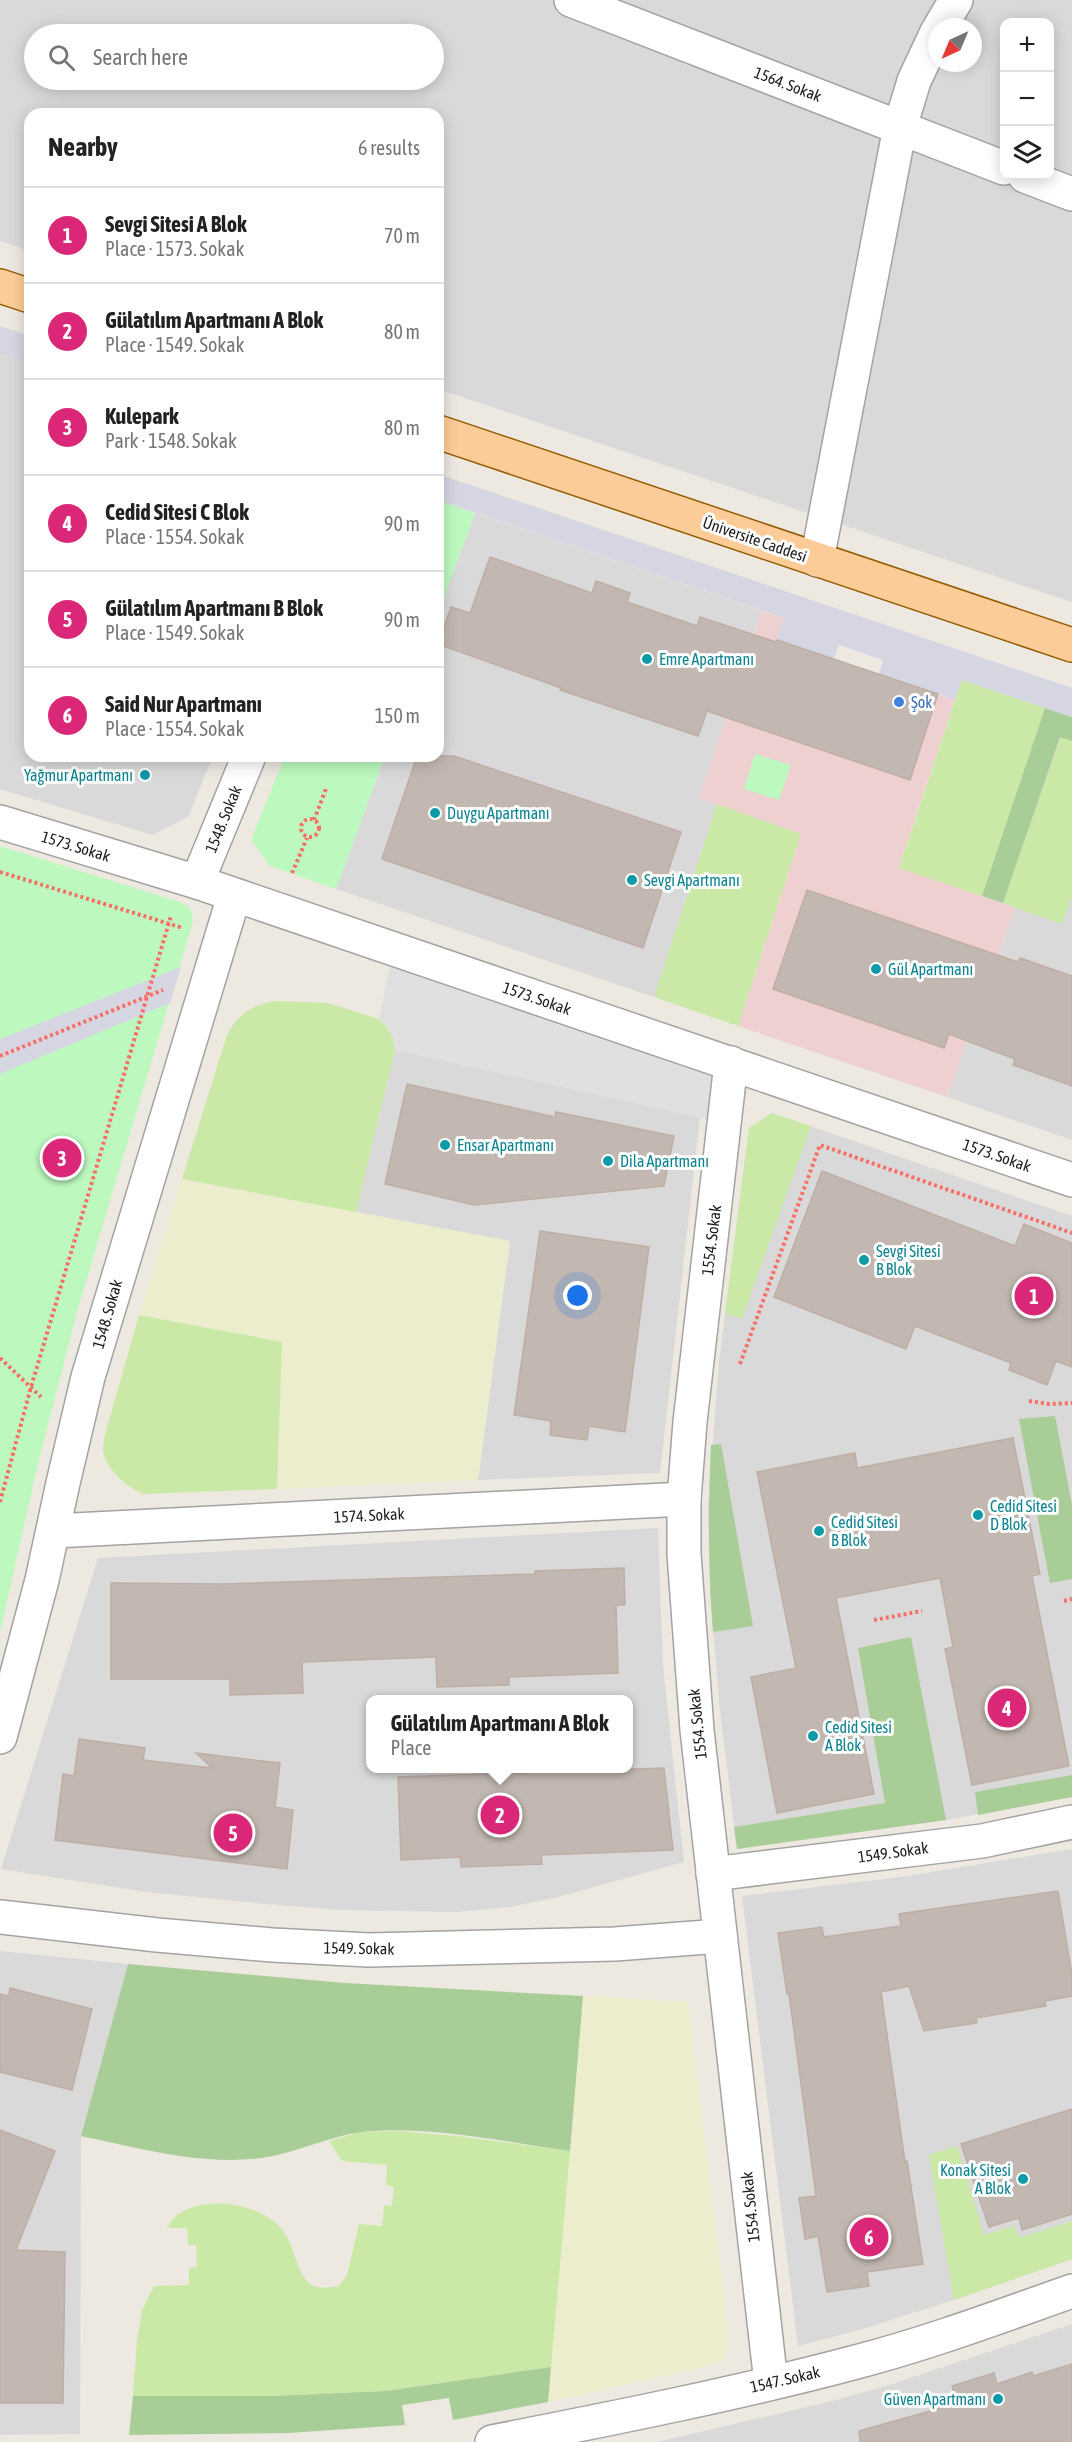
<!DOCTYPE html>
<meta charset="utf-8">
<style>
:root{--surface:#fff;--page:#f2f2f2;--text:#222;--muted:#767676;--line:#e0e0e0;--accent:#db2777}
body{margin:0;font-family:"Asap Condensed",sans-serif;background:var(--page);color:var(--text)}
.controls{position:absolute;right:18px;top:18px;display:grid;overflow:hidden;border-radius:12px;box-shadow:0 3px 15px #0003}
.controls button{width:54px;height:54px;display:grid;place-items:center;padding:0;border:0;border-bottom:2px solid var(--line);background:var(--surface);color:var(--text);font:30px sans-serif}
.compass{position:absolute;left:928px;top:18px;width:54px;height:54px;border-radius:50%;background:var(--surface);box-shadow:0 3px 15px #0003;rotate:224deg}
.you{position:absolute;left:578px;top:1296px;width:21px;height:21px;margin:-15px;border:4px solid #fff;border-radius:50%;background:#1a73e8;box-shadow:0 0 0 9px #1a73e833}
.badge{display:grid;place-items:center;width:39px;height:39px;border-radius:50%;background:var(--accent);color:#fff;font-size:20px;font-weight:700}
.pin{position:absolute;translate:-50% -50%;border:3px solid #fff;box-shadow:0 2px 6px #0006}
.popup{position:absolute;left:366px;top:1695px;width:267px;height:78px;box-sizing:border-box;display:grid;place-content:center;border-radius:12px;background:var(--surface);filter:drop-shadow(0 2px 4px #0005);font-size:20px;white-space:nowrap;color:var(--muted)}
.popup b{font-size:22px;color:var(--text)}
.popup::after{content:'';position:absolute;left:50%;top:100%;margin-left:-12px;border:12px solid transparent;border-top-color:var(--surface)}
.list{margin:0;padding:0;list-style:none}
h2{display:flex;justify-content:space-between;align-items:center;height:78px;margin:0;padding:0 24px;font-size:26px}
h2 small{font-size:20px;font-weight:400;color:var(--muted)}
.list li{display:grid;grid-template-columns:39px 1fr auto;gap:18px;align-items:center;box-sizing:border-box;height:96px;padding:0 24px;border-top:2px solid var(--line)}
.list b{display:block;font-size:22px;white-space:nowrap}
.list p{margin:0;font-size:20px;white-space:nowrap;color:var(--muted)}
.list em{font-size:20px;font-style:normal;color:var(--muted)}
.icon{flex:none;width:33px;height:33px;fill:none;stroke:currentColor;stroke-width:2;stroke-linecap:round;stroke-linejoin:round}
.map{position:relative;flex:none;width:1072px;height:2442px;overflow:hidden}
.search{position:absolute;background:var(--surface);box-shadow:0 3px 15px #0003;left:24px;top:24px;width:420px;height:66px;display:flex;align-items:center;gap:15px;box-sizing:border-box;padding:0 21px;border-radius:33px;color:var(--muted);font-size:22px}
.panel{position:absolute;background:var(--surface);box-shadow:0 3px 15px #0003;left:24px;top:108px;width:420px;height:654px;border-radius:18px}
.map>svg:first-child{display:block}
.residential{fill:#dad9d9;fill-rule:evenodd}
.commercial{fill:#efd0d0}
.farmland{fill:#ecedcc}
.grass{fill:#cae9a6}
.forest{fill:#a9cd96}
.park{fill:#bdf9be}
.parking{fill:#e0e0e0}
.plaza{fill:#d6d6e3}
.building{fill:#c2b8b1;stroke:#bfaea4;stroke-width:1.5}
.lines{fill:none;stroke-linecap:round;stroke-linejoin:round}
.minor-casing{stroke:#a3a3a3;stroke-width:36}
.major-casing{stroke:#945b00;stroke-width:36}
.path{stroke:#fa6e66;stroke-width:4;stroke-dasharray:3 3;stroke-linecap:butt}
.minor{stroke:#fff;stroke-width:33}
.major{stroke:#fccc98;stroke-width:33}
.culture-dot{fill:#0f9aa8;stroke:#fff;stroke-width:2}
.shop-dot{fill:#3f7fe0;stroke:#fff;stroke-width:2}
.labels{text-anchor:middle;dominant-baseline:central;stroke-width:6;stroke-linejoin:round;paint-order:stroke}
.street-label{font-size:16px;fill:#1c1c1c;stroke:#fff}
.culture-label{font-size:16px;fill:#0d838f;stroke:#fff;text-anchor:start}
.shop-label{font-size:16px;fill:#366cbe;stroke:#fff;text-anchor:start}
</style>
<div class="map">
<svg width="1072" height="2442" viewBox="0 0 1072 2442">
<rect width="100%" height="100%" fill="#ede9e1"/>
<g class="residential">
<path d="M0,0H1072V602L438,389V114H30V251L0,241ZM1004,22H1050V176H1004ZM937,27H973V63H937ZM34,34H434V80H34Z"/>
<path d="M0,353L30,363V756H213L188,817L152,835L0,789Z"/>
<path d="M475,513L762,611L700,798L717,804L654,997L336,889L385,756H438V614Z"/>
<path d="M1045,708L1072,717V1140L947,1097L1015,908L982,896Z"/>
<path d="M395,1050L700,1117L660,1473L478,1480L510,1242L356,1212Z"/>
<path d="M772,1113L1072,1216V1797L946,1820L737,1849L720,1711L710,1592L708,1505L719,1362L749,1128Z"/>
<path d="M658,1528L663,1665L684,1862L558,1897L511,1907L456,1912L343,1910L265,1904L146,1892L1,1869L98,1558ZM371,1700H629V1768H371Z"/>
<path d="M1072,1849V2259L954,2300L859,2330L798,2346L742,1896L901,1877Z"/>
<path d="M0,1951L128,1964L81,2136L80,2434L0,2435Z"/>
<path d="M1072,2324V2442H657L828,2402L886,2386Z"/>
</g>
<path class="commercial" d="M762,611L784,618L777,640L955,700L899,867L1015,908L947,1097L738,1026L801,834L699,798Z"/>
<g class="farmland">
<path d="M182,1179L510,1241L478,1480L277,1489L282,1342L139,1315Z"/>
<path d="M583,1996L688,2002L729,2336L728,2348L726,2356L721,2362L713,2365L548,2402Z"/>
</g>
<g class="grass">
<path d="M962,680L1045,708L982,896L899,868Z"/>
<path d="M1061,737L1072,741V896L1062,924L1003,903Z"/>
<path d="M717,804L801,834L738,1026L654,997Z"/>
<path d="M275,1001L328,1003L379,1019L387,1027L393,1038L395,1050L356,1212L182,1179L227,1035C238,1014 251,1005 275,1001Z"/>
<path d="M772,1113L811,1126L742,1319L725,1313L749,1128Z"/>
<path d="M139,1315L282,1342L277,1489L143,1494C127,1487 106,1470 103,1451C102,1445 105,1437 106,1431Z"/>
<path d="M399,2131L457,2136L570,2151L551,2367L386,2391L273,2396H133L137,2340L142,2310L154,2286L189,2285V2268L197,2267L196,2245H188L187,2228H167C169,2224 172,2220 175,2217C202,2193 265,2203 284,2232C294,2246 296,2269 308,2282C317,2291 328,2287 339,2286L347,2275L359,2224L382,2226L384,2205L392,2206L394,2187L386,2185L387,2165L342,2161L329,2141L360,2132Z"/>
<path d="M957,2146L984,2235L1014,2226L1019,2238L1072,2221V2259L954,2300L929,2155Z"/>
</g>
<g class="forest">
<path d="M1045,708L1072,717V741L1060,737L1003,903L982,896Z"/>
<path d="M1055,1416L1072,1505V1579L1050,1583L1019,1419Z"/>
<path d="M721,1444L753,1626L713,1632C708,1570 708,1508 711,1445Z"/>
<path d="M911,1637L946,1820L737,1849L734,1827L885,1803L858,1648Z"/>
<path d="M1072,1775V1797L978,1815L975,1792Z"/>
<path d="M128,1964L345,1983L583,1996L570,2151C505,2142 427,2125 362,2132C329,2136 294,2154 261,2158C201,2166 140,2148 81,2136Z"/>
<path d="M551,2367L548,2402L453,2420L449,2398L402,2405L405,2425L289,2433L129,2435L133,2396H273L386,2391Z"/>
</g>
<g class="park">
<path d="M438,500L475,513L438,614Z"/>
<path d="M755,754L791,765L779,800L744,789Z"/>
<path d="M285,756H385L336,889L270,866L251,840Z"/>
<path d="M0,846L180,902C190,907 193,910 193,922L77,1312L37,1468L0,1633Z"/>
</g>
<path class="parking" d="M393,949L731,1063L724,1123L395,1050L393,1038L387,1027L379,1019Z"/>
<g class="plaza">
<path d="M0,326L30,336V363L0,353Z"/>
<path d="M438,474L1072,688V717L962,680L955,700L879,674L883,660L839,645L834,659L777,640L784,618L438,500Z"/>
<path d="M181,967L170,1003L0,1074V1039Z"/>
</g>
<g class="building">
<path d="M490,557L592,593L596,581L630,593L627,602L697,626L700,617L776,642L777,640L938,694L910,780L707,711L698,736L560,690L561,688L438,644L451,607L470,613Z"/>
<path d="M417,756H454L681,832L643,948L382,859Z"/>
<path d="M807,890L1018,962L1020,958L1072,976V1086L1013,1065L1015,1059L949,1034L944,1048L773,989Z"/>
<path d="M407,1084L555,1117L556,1112L674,1136L664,1186L474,1205L385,1184Z"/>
<path d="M822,1171L1015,1246L1024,1224L1072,1243V1367L1056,1361L1047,1385L1009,1370L1011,1363L915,1326L906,1349L774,1297Z"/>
<path d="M540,1231L649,1247L625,1432L589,1426L587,1440L550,1435L551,1421L514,1415Z"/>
<path d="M1013,1438L1040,1574L1032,1576L1069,1766L972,1785L945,1649L953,1647L940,1578L836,1598L874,1794L777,1813L751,1677L796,1668L757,1472L855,1453L857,1468Z"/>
<path d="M624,1568L625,1605H616L618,1673L509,1677V1685L437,1687L436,1657L302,1662L303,1693L230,1695V1679H111V1583L226,1584L535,1574V1571Z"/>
<path d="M79,1739L145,1748L143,1760L212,1768L196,1753L280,1763L275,1807L293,1810L287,1869L55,1840L63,1774L74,1776Z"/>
<path d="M664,1768L673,1850L541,1855L542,1864L461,1867L460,1857L401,1860L398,1777Z"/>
<path d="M1058,1891L1072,1975V1996L1045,2001L1046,2006L976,2018L977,2023L924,2031L909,1986L881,1992L905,2162L907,2161L923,2264L867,2272L869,2286L827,2292L818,2236L805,2239L799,2198L816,2196L789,1994H787L778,1933L822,1927L824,1937L901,1926L899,1914Z"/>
<path d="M10,1988L92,2009L72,2090L0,2072V1994L9,1996Z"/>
<path d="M1072,2109V2214L1022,2230L1019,2218L989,2227L961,2144Z"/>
<path d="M0,2130L55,2151L16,2250L65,2252L63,2403H0Z"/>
<path d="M1072,2364V2442H860L859,2431L958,2403L952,2386L994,2373L997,2384L1032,2372L1033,2376Z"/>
</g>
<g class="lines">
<defs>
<g id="minor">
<path d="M571,0L1004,168"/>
<path d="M940,27L956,0"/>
<path d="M1025,176L1072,194"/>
<path d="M817,560L900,127L914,81L937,32"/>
<path d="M0,822L197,882L1072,1180"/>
<path d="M197,882L249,756"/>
<path d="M731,1063L690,1422L684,1499V1554L697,1730L771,2383"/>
<path d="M54,1531L684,1499"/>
<path d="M0,1737L42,1580L63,1483L88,1377L234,896"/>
<path d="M713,1874L982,1841L1072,1822"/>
<path d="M0,1917L157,1935L272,1945L369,1950L615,1944L720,1936"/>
<path d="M492,2442C614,2418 736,2394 856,2362C929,2343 1001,2316 1072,2291"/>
</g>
<g id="major">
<path d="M0,286L30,296"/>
<path d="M438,432L1072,645"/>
</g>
</defs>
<use href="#minor" class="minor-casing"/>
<use href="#major" class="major-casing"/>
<g class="path">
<circle cx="310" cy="828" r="9"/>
<path d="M314,820L326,789"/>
<path d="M0,872L183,928"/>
<path d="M292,873L307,838"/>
<path d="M0,1056L163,990"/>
<path d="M0,1358L41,1397"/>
<path d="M740,1364L820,1145L1072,1233"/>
<path d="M1029,1401L1049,1404L1072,1403"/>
<path d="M0,1502L31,1387L171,916"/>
<path d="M1064,1601L1072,1599"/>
<path d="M874,1620L922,1611"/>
</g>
<use href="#minor" class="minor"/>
<use href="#major" class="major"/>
</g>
<g class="culture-dot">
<circle cx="647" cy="659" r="6"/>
<circle cx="145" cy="775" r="6"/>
<circle cx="435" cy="813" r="6"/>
<circle cx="632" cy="880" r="6"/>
<circle cx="876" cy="969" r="6"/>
<circle cx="445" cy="1145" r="6"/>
<circle cx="608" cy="1161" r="6"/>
<circle cx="864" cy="1260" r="6"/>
<circle cx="978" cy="1515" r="6"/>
<circle cx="819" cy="1531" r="6"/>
<circle cx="813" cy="1736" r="6"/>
<circle cx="1023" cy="2179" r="6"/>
<circle cx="998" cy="2399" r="6"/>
</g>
<circle class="shop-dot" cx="899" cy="702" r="6"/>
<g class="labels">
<g class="street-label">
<text transform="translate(788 84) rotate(21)">1564. Sokak</text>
<text transform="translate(755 539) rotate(19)">Üniversite Caddesi</text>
<text transform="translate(223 819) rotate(-68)">1548. Sokak</text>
<text transform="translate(76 846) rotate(17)">1573. Sokak</text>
<text transform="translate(537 998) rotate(19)">1573. Sokak</text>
<text transform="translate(997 1155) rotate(19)">1573. Sokak</text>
<text transform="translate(711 1240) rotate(-83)">1554. Sokak</text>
<text transform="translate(107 1314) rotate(-74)">1548. Sokak</text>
<text transform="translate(369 1515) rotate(-3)">1574. Sokak</text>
<text transform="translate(697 1724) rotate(-96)">1554. Sokak</text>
<text transform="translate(893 1852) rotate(-8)">1549. Sokak</text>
<text transform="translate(359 1948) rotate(1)">1549. Sokak</text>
<text transform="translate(750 2207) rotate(-96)">1554. Sokak</text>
<text transform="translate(785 2379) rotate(-13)">1547. Sokak</text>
</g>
<g class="culture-label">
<text x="659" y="659">Emre Apartmanı</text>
<text x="133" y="775" text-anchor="end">Yağmur Apartmanı</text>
<text x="447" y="813">Duygu Apartmanı</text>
<text x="644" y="880">Sevgi Apartmanı</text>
<text x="888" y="969">Gül Apartmanı</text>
<text x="457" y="1145">Ensar Apartmanı</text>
<text x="620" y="1161">Dila Apartmanı</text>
<text x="876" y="1251">Sevgi Sitesi<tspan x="876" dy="18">B Blok</tspan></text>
<text x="990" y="1506">Cedid Sitesi<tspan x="990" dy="18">D Blok</tspan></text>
<text x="831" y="1522">Cedid Sitesi<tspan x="831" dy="18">B Blok</tspan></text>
<text x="825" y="1727">Cedid Sitesi<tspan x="825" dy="18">A Blok</tspan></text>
<text x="1011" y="2170" text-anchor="end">Konak Sitesi<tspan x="1011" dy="18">A Blok</tspan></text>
<text x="986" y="2399" text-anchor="end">Güven Apartmanı</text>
</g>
<g class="shop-label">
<text x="911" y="702">Şok</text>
</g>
</g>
</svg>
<div class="controls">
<button>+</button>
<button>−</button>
<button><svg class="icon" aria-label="layers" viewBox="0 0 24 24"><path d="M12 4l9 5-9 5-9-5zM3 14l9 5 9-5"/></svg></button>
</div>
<svg class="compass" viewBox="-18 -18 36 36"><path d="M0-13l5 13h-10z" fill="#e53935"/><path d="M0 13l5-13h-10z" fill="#767676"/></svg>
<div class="you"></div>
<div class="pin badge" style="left:1034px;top:1296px">1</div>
<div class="pin badge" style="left:500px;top:1815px">2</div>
<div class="popup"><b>Gülatılım Apartmanı A Blok</b>Place</div>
<div class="pin badge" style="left:62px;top:1158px">3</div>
<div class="pin badge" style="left:1007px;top:1708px">4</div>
<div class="pin badge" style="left:233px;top:1833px">5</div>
<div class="pin badge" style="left:869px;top:2237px">6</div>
<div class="search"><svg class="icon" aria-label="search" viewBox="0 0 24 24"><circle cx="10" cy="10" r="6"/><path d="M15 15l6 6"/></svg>Search here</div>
<section class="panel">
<h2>Nearby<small>6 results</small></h2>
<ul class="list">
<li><span class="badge">1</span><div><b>Sevgi Sitesi A Blok</b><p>Place · 1573. Sokak</p></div><em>70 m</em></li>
<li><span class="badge">2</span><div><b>Gülatılım Apartmanı A Blok</b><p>Place · 1549. Sokak</p></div><em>80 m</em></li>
<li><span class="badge">3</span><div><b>Kulepark</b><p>Park · 1548. Sokak</p></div><em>80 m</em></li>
<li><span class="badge">4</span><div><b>Cedid Sitesi C Blok</b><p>Place · 1554. Sokak</p></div><em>90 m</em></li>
<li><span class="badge">5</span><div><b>Gülatılım Apartmanı B Blok</b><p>Place · 1549. Sokak</p></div><em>90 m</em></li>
<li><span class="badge">6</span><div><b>Said Nur Apartmanı</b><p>Place · 1554. Sokak</p></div><em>150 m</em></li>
</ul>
</section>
</div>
